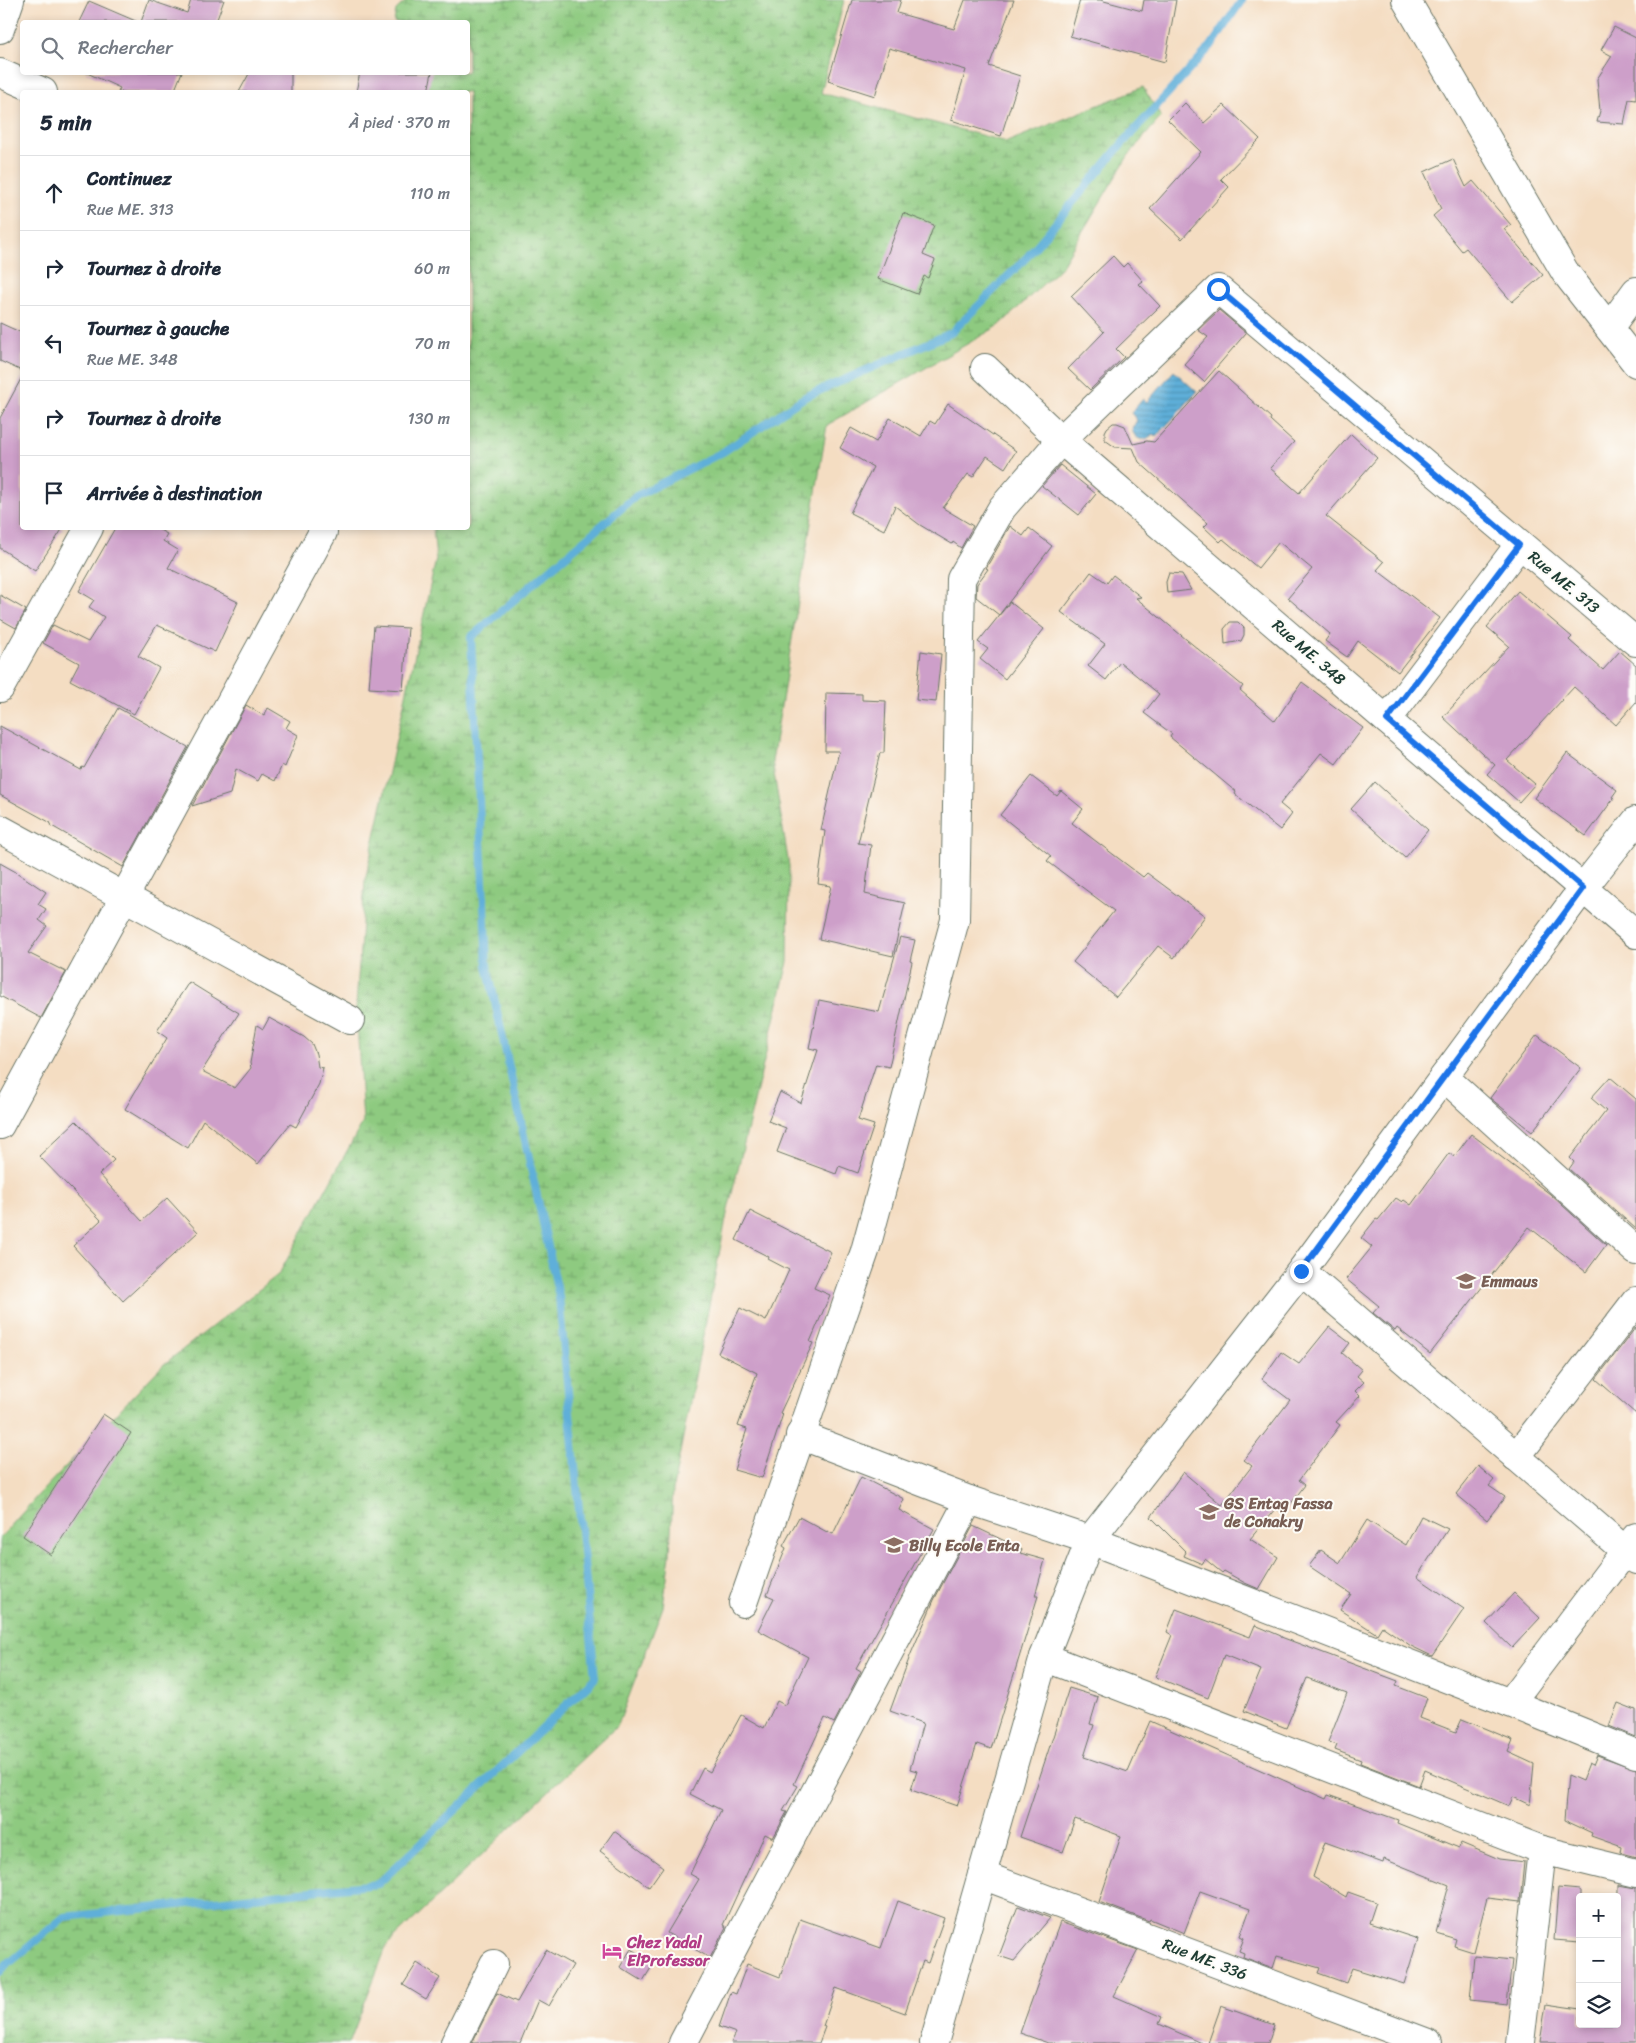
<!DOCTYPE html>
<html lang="fr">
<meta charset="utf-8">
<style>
:root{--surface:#fff;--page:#f2f2f3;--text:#1f2937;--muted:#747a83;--line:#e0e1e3}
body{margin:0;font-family:Sriracha,sans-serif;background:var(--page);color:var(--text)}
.controls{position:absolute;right:15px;bottom:15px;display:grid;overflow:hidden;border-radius:5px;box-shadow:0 2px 8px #0003}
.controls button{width:45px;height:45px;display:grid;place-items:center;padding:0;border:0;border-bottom:1px solid var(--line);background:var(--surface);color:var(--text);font:25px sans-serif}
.stop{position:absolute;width:15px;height:15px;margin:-11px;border:4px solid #1a73e8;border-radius:50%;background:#fff}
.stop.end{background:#1a73e8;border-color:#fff;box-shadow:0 1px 5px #0008}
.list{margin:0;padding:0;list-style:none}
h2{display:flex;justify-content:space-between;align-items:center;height:65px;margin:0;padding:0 20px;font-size:21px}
h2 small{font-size:16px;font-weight:400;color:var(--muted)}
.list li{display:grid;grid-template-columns:32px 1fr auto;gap:15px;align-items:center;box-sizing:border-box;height:75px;padding:0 20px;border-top:1px solid var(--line)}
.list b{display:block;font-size:19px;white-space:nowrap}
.list p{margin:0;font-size:16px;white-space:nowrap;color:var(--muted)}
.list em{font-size:16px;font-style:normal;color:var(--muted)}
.icon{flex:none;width:28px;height:28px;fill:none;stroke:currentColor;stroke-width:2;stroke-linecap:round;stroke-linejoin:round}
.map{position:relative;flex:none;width:1636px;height:2043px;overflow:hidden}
.search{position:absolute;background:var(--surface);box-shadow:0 2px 8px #0003;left:20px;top:20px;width:450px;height:55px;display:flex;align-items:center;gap:12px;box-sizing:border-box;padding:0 18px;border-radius:5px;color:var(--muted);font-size:19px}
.panel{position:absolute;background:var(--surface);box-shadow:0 2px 8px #0003;left:20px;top:90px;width:450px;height:440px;border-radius:5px}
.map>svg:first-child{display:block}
.wetland{fill:url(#wetland-marsh);stroke:#56845a}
.water{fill:url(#water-rules);stroke:#3e7686}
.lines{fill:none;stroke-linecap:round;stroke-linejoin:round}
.stream{stroke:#5eafd9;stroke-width:8}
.building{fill:#cd9fc9}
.minor-casing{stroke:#6a7566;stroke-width:30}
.minor{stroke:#fff;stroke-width:28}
.route{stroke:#1a73e8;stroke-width:6}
.labels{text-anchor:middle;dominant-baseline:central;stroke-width:4;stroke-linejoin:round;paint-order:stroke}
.street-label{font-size:16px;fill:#1f3d34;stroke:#fdfcf7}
.education-label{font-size:16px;font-weight:bold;fill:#785e54;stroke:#fdfcf7;text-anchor:start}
.hotel-label{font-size:16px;font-weight:bold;fill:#b23c85;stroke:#fdfcf7;text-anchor:start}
</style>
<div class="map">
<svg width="1636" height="2043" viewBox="0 0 1636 2043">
<defs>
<pattern id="wetland-marsh" width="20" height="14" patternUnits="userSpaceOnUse" patternTransform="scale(1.25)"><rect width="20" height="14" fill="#8eca80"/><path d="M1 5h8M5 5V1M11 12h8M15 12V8" fill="none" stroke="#73a56a"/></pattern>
<pattern id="water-rules" width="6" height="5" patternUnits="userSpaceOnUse" patternTransform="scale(1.25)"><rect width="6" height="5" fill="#5eafd9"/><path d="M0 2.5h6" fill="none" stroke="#4d90b1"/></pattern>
</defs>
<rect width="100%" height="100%" fill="#fdfcf7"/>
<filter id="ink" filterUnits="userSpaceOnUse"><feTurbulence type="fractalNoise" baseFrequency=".02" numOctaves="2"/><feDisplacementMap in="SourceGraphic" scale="10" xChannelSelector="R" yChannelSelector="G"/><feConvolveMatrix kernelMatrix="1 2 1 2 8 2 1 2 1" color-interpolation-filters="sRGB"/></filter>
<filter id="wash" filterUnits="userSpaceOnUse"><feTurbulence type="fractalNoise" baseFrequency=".0096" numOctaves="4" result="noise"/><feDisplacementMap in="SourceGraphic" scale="20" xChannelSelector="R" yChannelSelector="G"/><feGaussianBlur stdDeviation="1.12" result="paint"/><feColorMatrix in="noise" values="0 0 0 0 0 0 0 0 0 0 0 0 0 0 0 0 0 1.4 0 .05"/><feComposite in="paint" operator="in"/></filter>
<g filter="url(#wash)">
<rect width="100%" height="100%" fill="#f4ddc2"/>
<path class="wetland" d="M407,0H844L821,93L1007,142L1143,87L1161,117L1128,156L1061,267L1000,325L827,425L772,761L789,866L788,962L727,1214L673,1488L670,1555L663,1607L618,1725L387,1945L349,2043H0V1538L40,1493L163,1365L279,1274L363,1122L356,1006L365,881L436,559L433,528H468V92H380L384,73L468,72V22H394L396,10Z"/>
<path class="water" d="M1174,371L1197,392L1156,437L1153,434C1145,442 1135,441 1132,429L1137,420L1131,413L1143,399L1147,402Z"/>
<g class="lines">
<path class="stream" d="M0,1971L64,1917L378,1884L595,1678L559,1297L487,965L471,637L636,496L723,452L805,397L951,333L1027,257L1121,145L1211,46L1242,0"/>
</g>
<g id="blocks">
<g class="building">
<path d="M149,0L187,13L191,0H224L216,22H141Z"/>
<path d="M852,0H901L897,13L954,29L965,0H1014L989,66L1020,76L1001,136L951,120L966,70L889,48L875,96L828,81Z"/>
<path d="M1080,0H1100L1142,11L1144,0H1176L1165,62L1070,36Z"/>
<path d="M89,1L138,22H79Z"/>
<path d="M1614,27L1636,38V100L1629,99L1624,124L1597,122L1600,111L1597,79L1612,56L1601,50Z"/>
<path d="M85,72H182L174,92H118L120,88Z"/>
<path d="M250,72H291V92H239Z"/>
<path d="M360,72H432L428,92H356Z"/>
<path d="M1185,103L1204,123L1224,105L1260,139L1221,179L1229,187L1182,239L1150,209L1201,152L1168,120Z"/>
<path d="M1453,159L1466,187L1473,181L1511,225L1504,229L1543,275L1512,302L1466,248L1462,251L1433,216L1441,209L1424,172Z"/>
<path d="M903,213L934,225L923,255L935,260L928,278L924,276L917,294L878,279Z"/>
<path d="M1113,256L1123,267L1127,263L1143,281L1139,284L1160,306L1116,349L1124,357L1090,390L1068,369L1104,332L1071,296Z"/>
<path d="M1219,310L1246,333L1204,382L1184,364L1208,337L1198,330Z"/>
<path d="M0,323L22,333V371L0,361Z"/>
<path d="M1219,371L1271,418L1270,420L1294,442L1270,468L1299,493L1351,434L1377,458L1326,516L1384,562L1377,570L1440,618L1398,672L1358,641L1347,657L1325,641L1330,634L1288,598L1312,569L1279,542L1258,568L1223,539L1220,542L1204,527L1208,523L1139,462L1133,448L1115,447L1105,440V432L1107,428L1113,423H1117L1125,426L1133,444L1147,441L1154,442Z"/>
<path d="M22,377V528H63L35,571L0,548V418Z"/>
<path d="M948,404L1016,451L1005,468L987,456L973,477L968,474L943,508L973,526L961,548L953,542L952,544L920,525L895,506L884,530L850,513L873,467L840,448L851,428L876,442L890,418L921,436L930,421L935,424Z"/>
<path d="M1060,465L1096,494L1079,515L1042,486Z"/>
<path d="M1010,526L1023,536L1029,528L1052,546L999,615L976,597L977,584L988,569L986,568Z"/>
<path d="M115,528H156L167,534L163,541L178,550L168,568L238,602L215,652L157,625L138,656L159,668L134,714L70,680L79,663L43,643L53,625L88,642L104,617L89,607L94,600L79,591Z"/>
<path d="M1091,572L1107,583L1113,575L1141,597L1136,598L1243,686L1240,690L1275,721L1302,682L1363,728L1336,764L1321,753L1280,804L1292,814L1280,830L1235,794L1236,792L1170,737L1172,734L1144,713L1159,694L1120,662L1106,680L1088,666L1105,644L1061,612Z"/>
<path d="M1169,573L1182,574L1191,590L1167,593L1166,582Z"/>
<path d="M1518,591L1572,637L1569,640L1603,670L1620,651L1636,665V702L1616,725L1574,687L1507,760L1535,784L1519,802L1487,774L1495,765L1443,717L1509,646L1487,627Z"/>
<path d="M0,595L26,610L16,628L0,619Z"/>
<path d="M1010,602L1044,629L1005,679L980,659L988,649L978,642Z"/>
<path d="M1230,622H1238L1244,628V635L1241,641L1225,644L1224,629Z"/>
<path d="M374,626L408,628L403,690L369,688Z"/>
<path d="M921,651L941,654L936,702L916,700Z"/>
<path d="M826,693L862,694V700L886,701L884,753H880L858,843L871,845L865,894L905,903L893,956L819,939L831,886L818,884L825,831L821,830L839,751H825Z"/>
<path d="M246,705L264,716L268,708L290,721L286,728L298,735L285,767L282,765L275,781L262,774L258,781L236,769L230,794L192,806Z"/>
<path d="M118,708L188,747L123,867L50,825L51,823L0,795V726L81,770L82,767L84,768Z"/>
<path d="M1567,753L1617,790L1612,797L1614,798L1586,836L1534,798Z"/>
<path d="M1031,776L1057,796L1061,791L1083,809L1072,823L1143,877L1147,873L1205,916L1174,958L1158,946L1116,997L1073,962L1114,911L1047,861L1051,856L1000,815Z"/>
<path d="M1375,782L1428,830L1405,858L1351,809Z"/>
<path d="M0,863L16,872L46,892L38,904L46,909L39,920L47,926L28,953L66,972L41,1018L0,996Z"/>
<path d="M900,937L915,940L910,961L912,962L889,1067L876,1064L858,1120L874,1125L858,1173L839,1166L836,1174L777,1152L786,1128L768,1121L780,1092L801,1103L818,1050L809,1048L819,1000L879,1012Z"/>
<path d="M189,982L239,1013L202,1071L235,1088L251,1068L250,1063L257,1025L263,1029L269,1018L304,1037L312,1044L316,1054L318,1067L323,1068L319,1084L296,1127L290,1124L258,1164L203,1120L188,1148L125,1109L167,1038L157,1031Z"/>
<path d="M1537,1035L1581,1068L1532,1132L1490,1098Z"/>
<path d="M1610,1077L1636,1099V1229L1569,1169L1574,1162L1570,1158L1606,1111L1591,1098Z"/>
<path d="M76,1121L114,1160L99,1174L142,1221L167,1198L198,1232L123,1301L73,1246L101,1220L39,1156Z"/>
<path d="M1471,1134L1550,1194L1606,1245L1586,1272L1529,1227L1430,1354L1397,1328L1395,1331L1373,1313L1379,1306L1346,1279L1372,1247L1361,1238L1376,1219L1378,1220L1396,1198L1402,1202L1404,1200L1411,1205L1449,1153L1454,1157Z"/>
<path d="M750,1211L831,1252L814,1288L830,1295L810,1342L813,1343L780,1413L783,1414L762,1478L734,1470L747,1429L738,1426L757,1373L718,1353L740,1308L766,1321L789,1270L768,1259L769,1257L736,1240Z"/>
<path d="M1329,1327L1350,1343L1342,1353L1362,1370L1357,1376L1364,1382L1355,1391L1360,1396L1336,1422L1340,1425L1299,1480L1305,1485L1283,1514L1276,1508L1250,1539L1278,1557L1259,1589L1245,1583L1224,1571L1222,1573L1205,1559L1202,1564L1184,1556L1186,1552L1151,1517L1183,1472L1222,1505L1252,1466L1244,1460L1290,1400L1262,1379L1281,1352L1299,1364Z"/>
<path d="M1636,1327V1414L1596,1379Z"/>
<path d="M103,1414L131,1433L51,1555L23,1536Z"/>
<path d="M1478,1466L1494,1480L1489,1486L1505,1497L1487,1520L1456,1494Z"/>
<path d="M861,1477L904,1499L899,1510L934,1529L856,1668L861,1671L834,1723L825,1718L794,1784L798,1786L783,1811L787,1812L773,1838L765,1834L723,1925L726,1927L710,1958L667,1933L699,1879L690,1874L721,1810L690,1794L703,1768L710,1772L741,1715L764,1728L777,1701L785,1705L808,1657L758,1630L774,1598L767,1595L786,1548L783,1546L799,1517L827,1532V1531L833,1534Z"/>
<path d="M1421,1516L1448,1529L1417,1577L1464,1609L1432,1656L1411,1646L1382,1626L1377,1634L1340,1610L1351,1594L1309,1566L1321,1550L1340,1563L1367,1520L1406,1545Z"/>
<path d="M973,1526L1022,1549L1020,1553L1045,1560L1035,1596H1038L991,1749L977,1744L957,1806L911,1790L917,1771L910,1769L923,1723L890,1711L910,1656L934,1600Z"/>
<path d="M1514,1593L1540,1618L1512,1648L1486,1623Z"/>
<path d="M1176,1609L1250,1637L1255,1625L1281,1636V1637L1398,1681L1396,1686L1427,1698L1420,1718L1456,1732L1462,1719L1513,1740L1508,1752L1534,1764L1530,1805L1513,1797L1509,1806L1425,1770L1419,1786L1360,1763L1361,1760L1335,1750L1337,1745L1328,1742L1347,1693L1307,1678L1286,1728L1244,1711L1261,1670L1224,1655L1208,1698L1155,1677L1172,1635L1167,1632Z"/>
<path d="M1069,1688L1098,1697L1090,1724L1094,1725L1084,1757L1128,1772L1150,1721L1326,1799L1328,1795L1398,1820L1397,1823L1459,1848L1461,1843L1499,1859L1524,1862L1520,1902L1487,1898L1473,1952L1454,1946L1456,1939L1436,1933L1449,1885L1384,1859L1383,1863L1325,1842L1313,1877L1346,1897L1348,1892L1376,1902L1369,1923L1418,1939L1404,1984L1352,1968L1346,1983L1318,1973L1320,1968L1277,1956L1273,1968L1243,1957L1244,1953L1239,1951L1244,1938L1240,1936L1250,1909L1200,1891L1184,1933L1150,1919L1149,1921L1099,1902L1121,1836L1075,1819L1063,1852L1020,1837Z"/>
<path d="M1618,1703L1636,1710V1737L1609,1726Z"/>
<path d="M1597,1755L1636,1769V1857L1621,1853L1622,1847L1591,1836L1592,1833L1564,1820L1568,1775L1582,1781L1589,1763L1593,1765Z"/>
<path d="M614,1831L663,1867L649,1887L600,1851Z"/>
<path d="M1618,1885L1636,1888V2043H1540L1546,2004L1580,2009V2024H1617Z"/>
<path d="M1558,1888L1580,1890V1942L1554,1940Z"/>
<path d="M898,1901L944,1918L928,1963L923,1961L905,2013L836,1988L823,2026L825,2027L819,2043H731L736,2033L719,2027L731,1992L736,1994L747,1964L780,1977L800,1919L881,1948Z"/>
<path d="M1018,1906L1050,1918L1014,1961L999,1956Z"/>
<path d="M1060,1922L1138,1950L1114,1996L1162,2017L1159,2024L1202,2043H1048L1020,2033Z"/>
<path d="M631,1949L654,1963L643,1981L620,1967Z"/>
<path d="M546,1950L573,1965L549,2006L538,2000L520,2043H472L497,1993L517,2002Z"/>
<path d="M1474,1956L1512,1960L1507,2004L1470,2000Z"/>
<path d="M417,1963L440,1978L426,1999L403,1985Z"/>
<path d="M1221,2006L1274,2025L1268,2043H1208Z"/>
</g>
</g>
</g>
<g filter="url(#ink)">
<use href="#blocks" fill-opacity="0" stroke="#6a7566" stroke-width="1"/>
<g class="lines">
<defs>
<g id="minor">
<path d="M1406,0L1565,272L1636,363"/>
<path d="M0,29L10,0"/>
<path d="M0,73L43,92"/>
<path d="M1609,328L1636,291"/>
<path d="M985,368L1061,440L1636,934"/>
<path d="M0,688L89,528"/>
<path d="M1387,720L1519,545"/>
<path d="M0,829L350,1020"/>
<path d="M1444,1077L1636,1251"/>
<path d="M0,1125L323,532"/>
<path d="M1301,1271L1636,1560"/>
<path d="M800,1435L969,1500L1090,1540L1510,1703L1636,1754"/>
<path d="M1516,1457L1636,1301"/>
<path d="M743,1603L865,1251L955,920L961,579L1002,508L1061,440L1218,289L1636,642"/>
<path d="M1044,1657L1542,1850L1636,1873"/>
<path d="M1510,1703L1636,1537"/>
<path d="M982,1875L1428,2043"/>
<path d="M455,2043L494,1964"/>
<path d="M683,2043L969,1500"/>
<path d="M934,2043L1044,1657L1090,1540L1301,1271L1583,888L1636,821"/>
<path d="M1520,2043L1542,1850"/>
</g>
</defs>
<use href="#minor" class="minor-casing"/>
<use href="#minor" class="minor"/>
</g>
</g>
<g class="lines" filter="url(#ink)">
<path class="route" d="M1218,289L1519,545L1387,720L1583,888L1301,1271"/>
</g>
<defs>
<symbol id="school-bare" viewBox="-9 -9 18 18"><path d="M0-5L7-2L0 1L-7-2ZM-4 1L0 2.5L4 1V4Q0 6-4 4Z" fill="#8d6e63" stroke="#fdfcf7" stroke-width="2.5" paint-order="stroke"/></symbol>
<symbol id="hotel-bare" viewBox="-9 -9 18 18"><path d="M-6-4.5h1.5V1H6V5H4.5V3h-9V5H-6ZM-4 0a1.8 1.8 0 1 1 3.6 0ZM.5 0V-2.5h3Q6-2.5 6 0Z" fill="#d1479c" stroke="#fdfcf7" stroke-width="2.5" paint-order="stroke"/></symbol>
</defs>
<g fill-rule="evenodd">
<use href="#school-bare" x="1452" y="1267" width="28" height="28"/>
<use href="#school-bare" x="1195" y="1498" width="28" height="28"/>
<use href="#school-bare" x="880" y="1531" width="28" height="28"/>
<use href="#hotel-bare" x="598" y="1937" width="28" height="28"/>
</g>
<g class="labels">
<g class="street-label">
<text transform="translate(1564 582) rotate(40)">Rue ME. 313</text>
<text transform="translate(1309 652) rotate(41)">Rue ME. 348</text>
<text transform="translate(1205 1959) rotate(21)">Rue ME. 336</text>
</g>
<g class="education-label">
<text x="1481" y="1281">Emmaus</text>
<text x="1224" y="1503">GS Entag Fassa<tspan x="1224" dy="18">de Conakry</tspan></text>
<text x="909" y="1545">Billy Ecole Enta</text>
</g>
<g class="hotel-label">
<text x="627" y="1942">Chez Yadal<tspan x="627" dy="18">ElProfessor</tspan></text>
</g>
</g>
</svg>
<div class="controls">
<button>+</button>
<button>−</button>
<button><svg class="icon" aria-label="layers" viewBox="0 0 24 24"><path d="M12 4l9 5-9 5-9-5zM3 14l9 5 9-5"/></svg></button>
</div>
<div class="stop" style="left:1218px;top:289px"></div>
<div class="stop end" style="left:1301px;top:1271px"></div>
<div class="search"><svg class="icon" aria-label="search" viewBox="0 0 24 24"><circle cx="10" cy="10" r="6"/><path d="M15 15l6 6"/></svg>Rechercher</div>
<section class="panel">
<h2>5 min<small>À pied · 370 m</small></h2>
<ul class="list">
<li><svg class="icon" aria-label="ahead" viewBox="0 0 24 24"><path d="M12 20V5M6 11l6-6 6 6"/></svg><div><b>Continuez</b><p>Rue ME. 313</p></div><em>110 m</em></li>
<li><svg class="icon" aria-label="right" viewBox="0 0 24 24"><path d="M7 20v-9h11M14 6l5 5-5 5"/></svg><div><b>Tournez à droite</b></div><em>60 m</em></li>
<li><svg class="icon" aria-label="left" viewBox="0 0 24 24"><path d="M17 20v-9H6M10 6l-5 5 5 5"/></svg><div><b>Tournez à gauche</b><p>Rue ME. 348</p></div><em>70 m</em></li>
<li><svg class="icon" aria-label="right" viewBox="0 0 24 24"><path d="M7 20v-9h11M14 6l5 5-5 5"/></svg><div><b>Tournez à droite</b></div><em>130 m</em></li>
<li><svg class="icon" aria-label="arrive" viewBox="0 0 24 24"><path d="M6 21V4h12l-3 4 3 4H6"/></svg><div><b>Arrivée à destination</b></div></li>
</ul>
</section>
</div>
